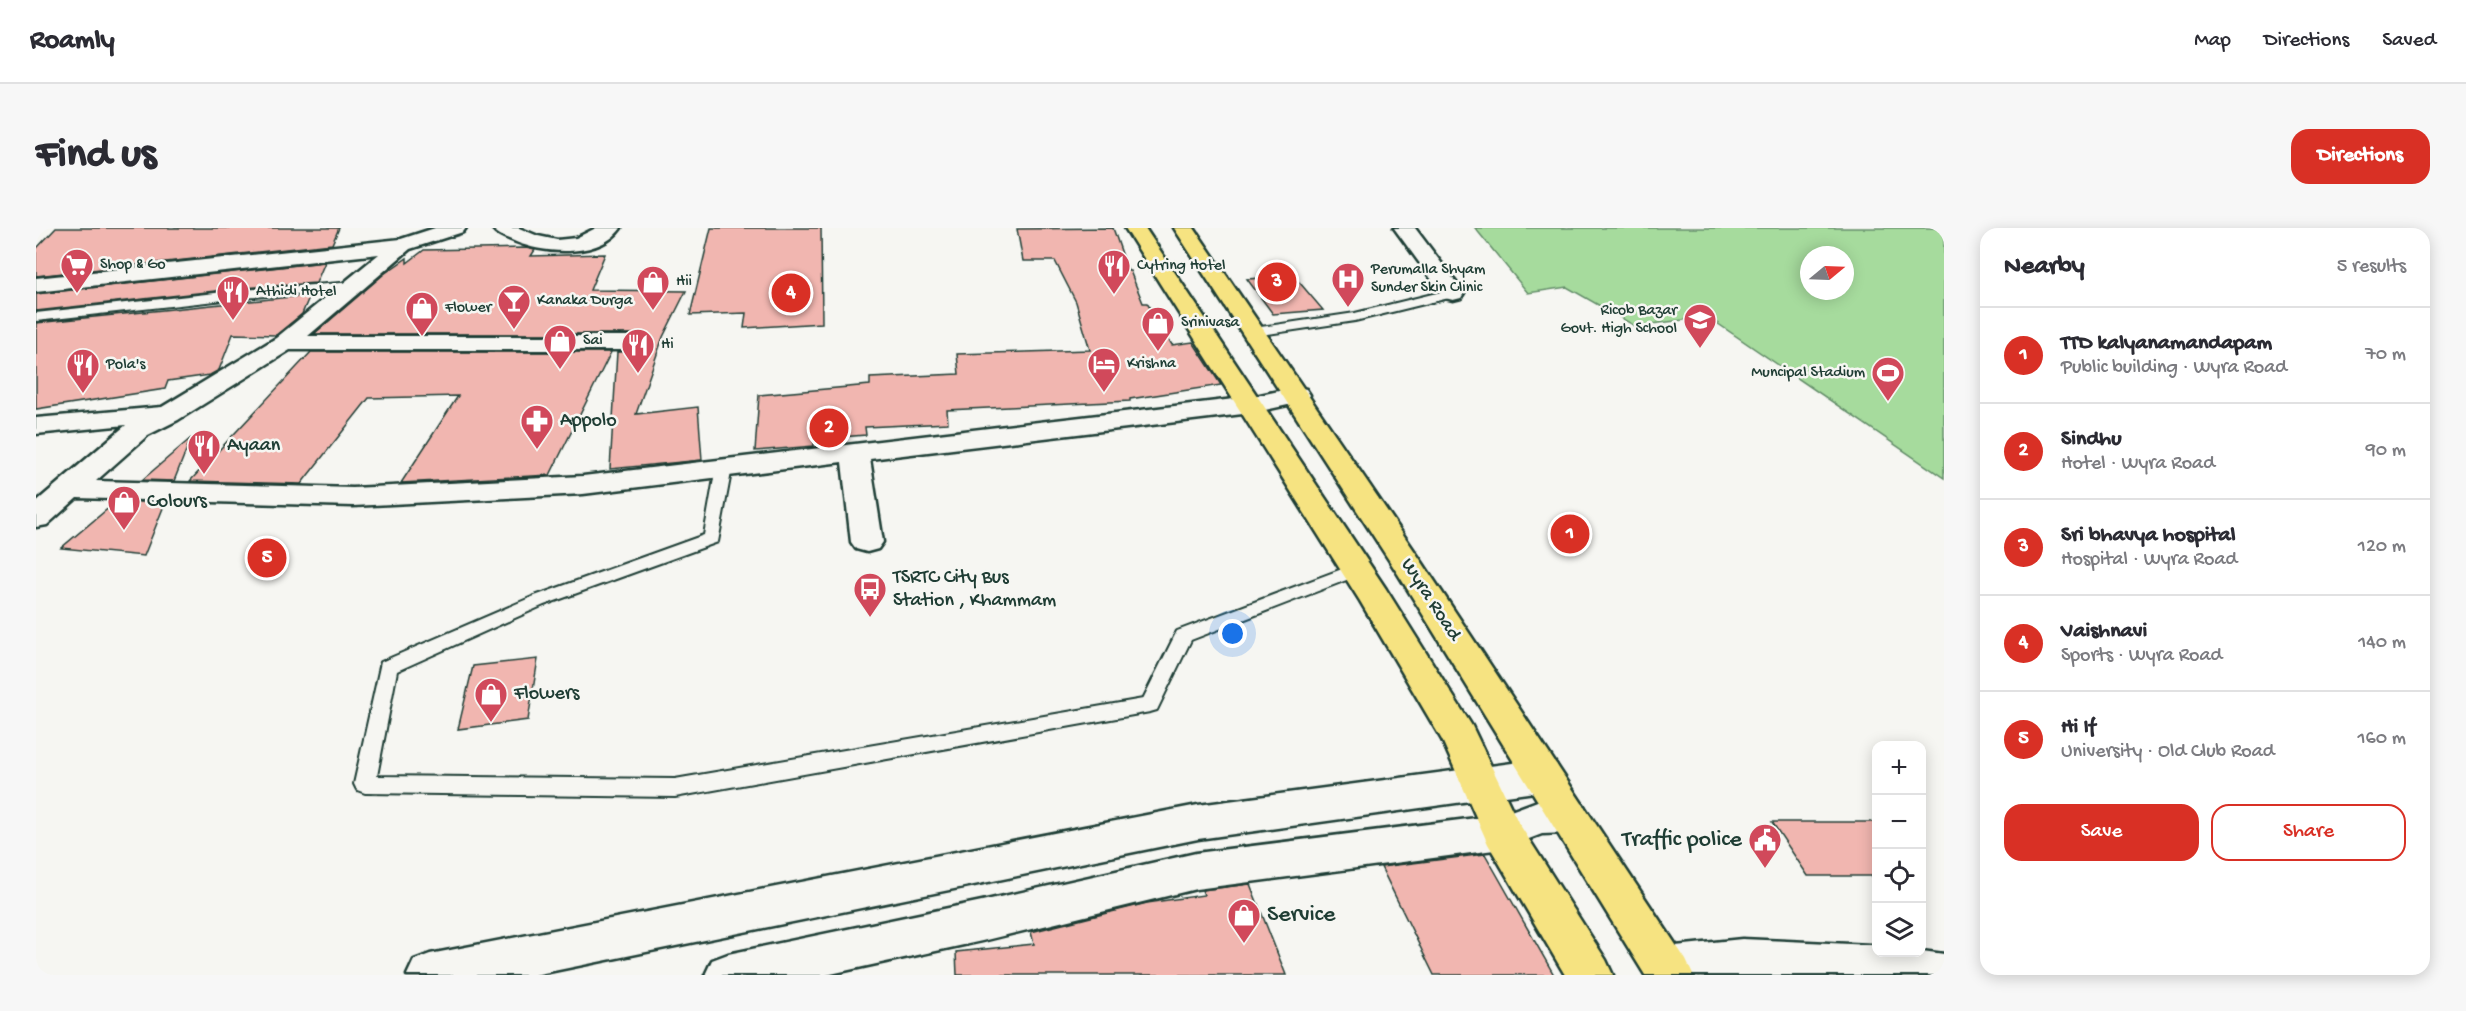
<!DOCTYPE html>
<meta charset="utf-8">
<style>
:root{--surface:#fff;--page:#f7f7f7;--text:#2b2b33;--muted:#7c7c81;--line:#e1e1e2;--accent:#d93025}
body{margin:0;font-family:"Gochi Hand",sans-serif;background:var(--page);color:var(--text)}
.controls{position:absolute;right:18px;bottom:18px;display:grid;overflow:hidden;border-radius:12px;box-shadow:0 3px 15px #0003}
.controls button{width:54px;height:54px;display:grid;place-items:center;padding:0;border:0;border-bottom:2px solid var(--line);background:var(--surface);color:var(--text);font:30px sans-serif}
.compass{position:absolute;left:1764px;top:18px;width:54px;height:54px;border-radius:50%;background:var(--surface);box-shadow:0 3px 15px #0003;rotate:71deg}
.you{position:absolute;left:1197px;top:406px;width:21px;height:21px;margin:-15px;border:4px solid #fff;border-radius:50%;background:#1a73e8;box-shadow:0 0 0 9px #1a73e833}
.badge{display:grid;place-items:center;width:39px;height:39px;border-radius:50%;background:var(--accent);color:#fff;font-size:20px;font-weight:700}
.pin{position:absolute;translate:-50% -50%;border:3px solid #fff;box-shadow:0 2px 6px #0006}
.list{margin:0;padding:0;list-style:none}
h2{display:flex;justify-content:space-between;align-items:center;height:78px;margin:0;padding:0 24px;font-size:26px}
h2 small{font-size:20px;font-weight:400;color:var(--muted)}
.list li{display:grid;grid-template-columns:39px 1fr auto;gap:18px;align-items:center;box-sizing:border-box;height:96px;padding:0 24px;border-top:2px solid var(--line)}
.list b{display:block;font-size:22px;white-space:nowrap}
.list p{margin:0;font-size:20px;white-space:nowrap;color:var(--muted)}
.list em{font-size:20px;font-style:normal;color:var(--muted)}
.actions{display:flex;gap:12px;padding:18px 24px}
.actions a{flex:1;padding:14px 0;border:2px solid var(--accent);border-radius:18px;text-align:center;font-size:21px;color:var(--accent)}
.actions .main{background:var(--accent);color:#fff}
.icon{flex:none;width:33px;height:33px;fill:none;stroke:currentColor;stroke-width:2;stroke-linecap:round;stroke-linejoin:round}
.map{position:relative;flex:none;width:1908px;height:747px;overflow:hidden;border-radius:18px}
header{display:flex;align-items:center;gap:36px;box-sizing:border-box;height:84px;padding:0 30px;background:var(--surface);border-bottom:2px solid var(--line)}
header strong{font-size:28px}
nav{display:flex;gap:33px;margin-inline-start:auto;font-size:21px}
.intro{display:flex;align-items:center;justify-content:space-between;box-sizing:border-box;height:144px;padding:0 36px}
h1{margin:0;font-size:42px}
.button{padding:15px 27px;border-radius:18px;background:var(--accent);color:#fff;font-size:21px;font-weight:700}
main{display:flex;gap:36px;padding:0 36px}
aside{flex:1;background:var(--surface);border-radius:18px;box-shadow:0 3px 15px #0003}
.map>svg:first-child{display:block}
.green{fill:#a6db9d;stroke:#628c68;stroke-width:1.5;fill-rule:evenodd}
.building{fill:#f1b6b0;stroke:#1f3d34;stroke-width:1.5}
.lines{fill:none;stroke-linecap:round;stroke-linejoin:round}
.lane-casing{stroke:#1f3d34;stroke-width:4}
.street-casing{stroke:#1f3d34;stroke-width:5}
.secondary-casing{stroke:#1f3d34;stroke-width:5}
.primary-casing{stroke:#1f3d34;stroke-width:5}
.lane{fill:#f6f6f2;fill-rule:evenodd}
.street{fill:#f6f6f2;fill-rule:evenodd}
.secondary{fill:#f6f6f2;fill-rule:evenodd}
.primary{fill:#f6e381;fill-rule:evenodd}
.labels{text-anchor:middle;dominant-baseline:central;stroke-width:5;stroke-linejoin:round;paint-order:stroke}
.far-poi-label{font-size:16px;fill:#1f3d34;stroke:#f6f6f2;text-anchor:start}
.poi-label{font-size:20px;fill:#1f3d34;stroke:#f6f6f2;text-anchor:start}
.street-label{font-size:20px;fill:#1f3d34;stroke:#f6f6f2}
.near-poi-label{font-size:24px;fill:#1f3d34;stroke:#f6f6f2;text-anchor:end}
</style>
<header>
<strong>Roamly</strong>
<nav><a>Map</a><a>Directions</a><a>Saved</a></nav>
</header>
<div class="intro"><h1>Find us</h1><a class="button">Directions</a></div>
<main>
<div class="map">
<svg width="1908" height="747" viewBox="0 0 1908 747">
<rect width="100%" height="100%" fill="#f6f6f2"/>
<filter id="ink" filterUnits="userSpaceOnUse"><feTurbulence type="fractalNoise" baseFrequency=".0167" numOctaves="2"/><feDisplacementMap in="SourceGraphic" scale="12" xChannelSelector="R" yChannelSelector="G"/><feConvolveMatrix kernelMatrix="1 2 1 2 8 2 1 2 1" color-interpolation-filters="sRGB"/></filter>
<g filter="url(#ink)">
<path class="green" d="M1439,0H1908V250L1672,89L1599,98L1531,59L1492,65ZM1773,27H1809V63H1773Z"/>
<g class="building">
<path d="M20,0H303L296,16L0,48V21Z"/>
<path d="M675,0H785L786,95L708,100L710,85L654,87Z"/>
<path d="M1077,0L1092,43H1094L1107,75H1111L1136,117L1157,114L1185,157L1094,171V173L911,182L912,195L829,199L830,207L778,211V218L719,223L723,167L834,157V150L923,146L921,126L1054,122L1040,74L1019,33H987L981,1Z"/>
<path d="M490,20L499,22L495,28L569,26L554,62L650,63L627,109L600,186L662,179L666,232L574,241L581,124L604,122L609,116L604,108L595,106H278L348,46L371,30V35L388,22Z"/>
<path d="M289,34L280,55L206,60L0,83V66Z"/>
<path d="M1258,48L1287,82L1237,86L1211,51Z"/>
<path d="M274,67L266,86L240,107L197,106L183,142L174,147L132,153L129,161L0,181V95Z"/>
<path d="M275,124H575L514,247L365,255L422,168L333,170L265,256L154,253Z"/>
<path d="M155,210L138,253L106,252Z"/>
<path d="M81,273L129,275L108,328L25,320Z"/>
<path d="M502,431L492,492L422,501L437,438Z"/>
<path d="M1736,594H1840V648H1772Z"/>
<path d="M1449,626L1518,747H1398L1345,639Z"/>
<path d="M1214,656L1250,747H921L920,724L998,716L995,704L1111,675L1168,667L1166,662Z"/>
</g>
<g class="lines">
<defs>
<g id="lane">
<path d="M319,54L323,55V61L206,70L0,93V85L206,62Z"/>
<path d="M1417,61L1421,62L1423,65L1421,68L1319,93L1218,108L1211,104L1218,100L1319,85Z"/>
<path d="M688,234L696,239L682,314L508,377L361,443L341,548L639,551L1107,471L1141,403L1314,338H1326L1329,342L1326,346L1155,412L1121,482L1114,484L639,569L329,565L321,562L318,556L345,434L496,369L668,307L680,239Z"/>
</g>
<g id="street">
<path d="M399,0H430L427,4L374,21L272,108H595L604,110L607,115L604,120L595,122H254L142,192L112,207L60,253L317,260L547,248L1215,169L1261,159L1270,161L1274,167L1270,173L1215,185L834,231L847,314L842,321L831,324L820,321L815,314L806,234L547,266L317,278L41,270L11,297L0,299V274L90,197L0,206V190L126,179L240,110L343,26L0,64V50L365,11Z"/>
<path d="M456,0H483L502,8L521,12L540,10L560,0H585C564,30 509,26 480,14C471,10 461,7 456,0Z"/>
<path d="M1358,0H1379L1428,65L1425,70L1417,72L1409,70Z"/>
</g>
<g id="secondary">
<path d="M1506,531L1520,536L1525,547L1520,558L1506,563L1162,611L498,747H371L378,732L394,726L1162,577Z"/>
<path d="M1533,571L1547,576L1553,588L1547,600L1533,605L1506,606L1466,621L1160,661L946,713L790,747H669L676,732L692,726L946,673L1160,625L1464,587L1504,572Z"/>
<path d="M1706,711L1835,717L1840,718V724L1886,723L1908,726V747H1610L1607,740L1614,725L1630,719Z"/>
</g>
<g id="primary">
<path d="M1089,0H1109L1350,361L1436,498L1482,594L1570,732L1577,747H1529L1452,616L1406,512L1324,373Z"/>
<path d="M1138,0H1158L1386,334L1650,732L1657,747H1609L1362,346Z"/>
</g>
</defs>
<use href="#lane" class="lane-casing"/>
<use href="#street" class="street-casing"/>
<use href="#secondary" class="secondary-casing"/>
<use href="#primary" class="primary-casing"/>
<use href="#lane" class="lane"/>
<use href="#street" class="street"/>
<use href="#secondary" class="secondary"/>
<use href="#primary" class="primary"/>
</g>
</g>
<defs>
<symbol id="supermarket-pin" viewBox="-11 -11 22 30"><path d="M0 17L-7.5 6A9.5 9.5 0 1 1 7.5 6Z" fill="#d1495b" stroke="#f6f6f2"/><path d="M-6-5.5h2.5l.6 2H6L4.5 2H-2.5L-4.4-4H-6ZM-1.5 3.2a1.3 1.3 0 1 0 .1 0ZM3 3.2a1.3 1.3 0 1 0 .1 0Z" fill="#fff"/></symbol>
<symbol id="restaurant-pin" viewBox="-11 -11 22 30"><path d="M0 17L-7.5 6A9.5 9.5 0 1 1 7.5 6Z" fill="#d1495b" stroke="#f6f6f2"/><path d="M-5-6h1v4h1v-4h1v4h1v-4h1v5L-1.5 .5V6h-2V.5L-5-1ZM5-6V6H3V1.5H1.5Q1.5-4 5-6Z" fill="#fff"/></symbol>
<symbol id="hospital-pin" viewBox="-11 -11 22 30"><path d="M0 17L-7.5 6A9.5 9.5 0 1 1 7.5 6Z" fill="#d1495b" stroke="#f6f6f2"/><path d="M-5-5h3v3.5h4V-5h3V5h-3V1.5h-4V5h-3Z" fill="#fff"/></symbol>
<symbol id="shop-pin" viewBox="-11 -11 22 30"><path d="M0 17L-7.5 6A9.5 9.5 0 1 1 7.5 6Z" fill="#d1495b" stroke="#f6f6f2"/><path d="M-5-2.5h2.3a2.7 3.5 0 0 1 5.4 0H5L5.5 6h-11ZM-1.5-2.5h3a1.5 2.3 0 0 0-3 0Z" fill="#fff"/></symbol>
<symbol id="bar-pin" viewBox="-11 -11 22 30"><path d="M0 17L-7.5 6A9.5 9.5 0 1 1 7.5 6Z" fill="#d1495b" stroke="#f6f6f2"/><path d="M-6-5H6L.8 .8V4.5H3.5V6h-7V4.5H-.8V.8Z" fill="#fff"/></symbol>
<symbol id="school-pin" viewBox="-11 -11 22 30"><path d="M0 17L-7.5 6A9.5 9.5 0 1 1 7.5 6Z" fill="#d1495b" stroke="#f6f6f2"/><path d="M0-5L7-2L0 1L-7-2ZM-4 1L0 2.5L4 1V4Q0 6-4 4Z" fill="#fff"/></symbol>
<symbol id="hotel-pin" viewBox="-11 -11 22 30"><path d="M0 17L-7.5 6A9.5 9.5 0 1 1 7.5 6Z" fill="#d1495b" stroke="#f6f6f2"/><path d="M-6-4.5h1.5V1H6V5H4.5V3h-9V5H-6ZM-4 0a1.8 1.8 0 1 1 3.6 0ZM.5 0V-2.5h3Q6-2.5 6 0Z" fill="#fff"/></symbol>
<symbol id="stadium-pin" viewBox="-11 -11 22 30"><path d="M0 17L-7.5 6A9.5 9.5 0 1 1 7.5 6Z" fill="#d1495b" stroke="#f6f6f2"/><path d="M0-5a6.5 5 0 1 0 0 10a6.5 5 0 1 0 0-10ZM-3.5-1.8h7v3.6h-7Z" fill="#fff"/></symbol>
<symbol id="pharmacy-pin" viewBox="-11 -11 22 30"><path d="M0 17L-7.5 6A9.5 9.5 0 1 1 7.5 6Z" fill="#d1495b" stroke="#f6f6f2"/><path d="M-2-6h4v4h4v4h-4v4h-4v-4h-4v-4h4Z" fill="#fff"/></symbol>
<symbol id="bus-pin" viewBox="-11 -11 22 30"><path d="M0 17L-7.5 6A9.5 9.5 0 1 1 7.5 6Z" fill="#d1495b" stroke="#f6f6f2"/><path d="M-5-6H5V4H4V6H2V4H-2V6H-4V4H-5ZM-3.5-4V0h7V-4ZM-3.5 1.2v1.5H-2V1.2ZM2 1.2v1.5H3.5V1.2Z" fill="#fff"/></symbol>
<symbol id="civic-pin" viewBox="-11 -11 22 30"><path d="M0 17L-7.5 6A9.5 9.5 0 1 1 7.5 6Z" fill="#d1495b" stroke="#f6f6f2"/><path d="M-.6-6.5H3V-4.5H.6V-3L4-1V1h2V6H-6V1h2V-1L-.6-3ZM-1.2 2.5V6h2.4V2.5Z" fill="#fff"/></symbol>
</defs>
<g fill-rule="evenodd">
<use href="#supermarket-pin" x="22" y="18" width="38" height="52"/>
<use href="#restaurant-pin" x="1059" y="19" width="38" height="52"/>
<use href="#hospital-pin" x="1293" y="32" width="38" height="52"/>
<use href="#shop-pin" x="598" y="35" width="38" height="52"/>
<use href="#restaurant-pin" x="178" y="45" width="38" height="52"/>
<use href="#bar-pin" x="459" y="54" width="38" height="52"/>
<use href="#shop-pin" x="367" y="61" width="38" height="52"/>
<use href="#school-pin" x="1645" y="73" width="38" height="52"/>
<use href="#shop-pin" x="1103" y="76" width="38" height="52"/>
<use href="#shop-pin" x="505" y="94" width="38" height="52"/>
<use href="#restaurant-pin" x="583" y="98" width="38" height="52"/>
<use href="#hotel-pin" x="1049" y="117" width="38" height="52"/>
<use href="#restaurant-pin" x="28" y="118" width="38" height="52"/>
<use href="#stadium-pin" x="1833" y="126" width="38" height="52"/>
<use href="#pharmacy-pin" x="482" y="174" width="38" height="52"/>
<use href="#restaurant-pin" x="149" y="199" width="38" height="52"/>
<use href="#shop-pin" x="69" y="255" width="38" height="52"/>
<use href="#bus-pin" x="815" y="342" width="38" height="52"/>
<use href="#shop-pin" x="436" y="447" width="38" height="52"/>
<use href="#civic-pin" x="1710" y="593" width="38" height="52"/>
<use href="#shop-pin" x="1189" y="668" width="38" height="52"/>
</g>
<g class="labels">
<g class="far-poi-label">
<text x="64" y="37">Shop &amp; Go</text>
<text x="1101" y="38">Cytring Hotel</text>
<text x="1335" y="42">Perumalla Shyam<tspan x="1335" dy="18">Sunder Skin Clinic</tspan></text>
<text x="640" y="54">Hii</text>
<text x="220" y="64">Athidi Hotel</text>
<text x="501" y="73">Kanaka Durga</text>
<text x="409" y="80">Flower</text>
<text x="1641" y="83" text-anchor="end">Ricob Bazar<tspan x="1641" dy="18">Govt. High School</tspan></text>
<text x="1145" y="95">Srinivasa</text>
<text x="547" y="113">Sai</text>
<text x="625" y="117">Hi</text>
<text x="1091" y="136">Krishna</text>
<text x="70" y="137">Pola's</text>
<text x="1829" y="145" text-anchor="end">Muncipal Stadium</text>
</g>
<g class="poi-label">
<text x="524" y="193">Appolo</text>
<text x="191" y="218">Ayaan</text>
<text x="111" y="274">Colours</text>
<text x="857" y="350">TSRTC City Bus<tspan x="857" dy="23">Station , Khammam</tspan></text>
<text x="478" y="466">Flowers</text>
</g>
<g class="street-label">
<text transform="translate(1394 372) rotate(57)">Wyra Road</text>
</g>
<g class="near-poi-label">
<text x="1706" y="612">Traffic police</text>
<text x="1231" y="687" text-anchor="start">Service</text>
</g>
</g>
</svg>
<div class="controls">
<button>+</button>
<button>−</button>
<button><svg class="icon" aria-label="locate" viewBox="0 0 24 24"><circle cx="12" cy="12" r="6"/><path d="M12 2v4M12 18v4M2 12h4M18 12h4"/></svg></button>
<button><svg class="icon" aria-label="layers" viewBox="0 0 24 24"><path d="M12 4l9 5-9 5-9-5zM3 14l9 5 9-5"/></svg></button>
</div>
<svg class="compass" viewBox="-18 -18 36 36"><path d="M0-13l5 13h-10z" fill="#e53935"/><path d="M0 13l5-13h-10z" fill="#7c7c81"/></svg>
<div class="you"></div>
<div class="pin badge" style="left:1534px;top:306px">1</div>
<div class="pin badge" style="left:793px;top:200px">2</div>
<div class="pin badge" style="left:1241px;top:54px">3</div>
<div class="pin badge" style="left:755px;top:65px">4</div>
<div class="pin badge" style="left:231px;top:330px">5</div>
</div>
<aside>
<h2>Nearby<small>5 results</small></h2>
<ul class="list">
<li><span class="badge">1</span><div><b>TTD kalyanamandapam</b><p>Public building · Wyra Road</p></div><em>70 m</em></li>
<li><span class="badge">2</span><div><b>Sindhu</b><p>Hotel · Wyra Road</p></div><em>90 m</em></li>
<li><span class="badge">3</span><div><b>Sri bhavya hospital</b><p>Hospital · Wyra Road</p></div><em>120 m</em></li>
<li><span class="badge">4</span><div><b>Vaishnavi</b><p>Sports · Wyra Road</p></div><em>140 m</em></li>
<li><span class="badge">5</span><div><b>Hi If</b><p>University · Old Club Road</p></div><em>160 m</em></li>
</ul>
<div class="actions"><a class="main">Save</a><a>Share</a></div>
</aside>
</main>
